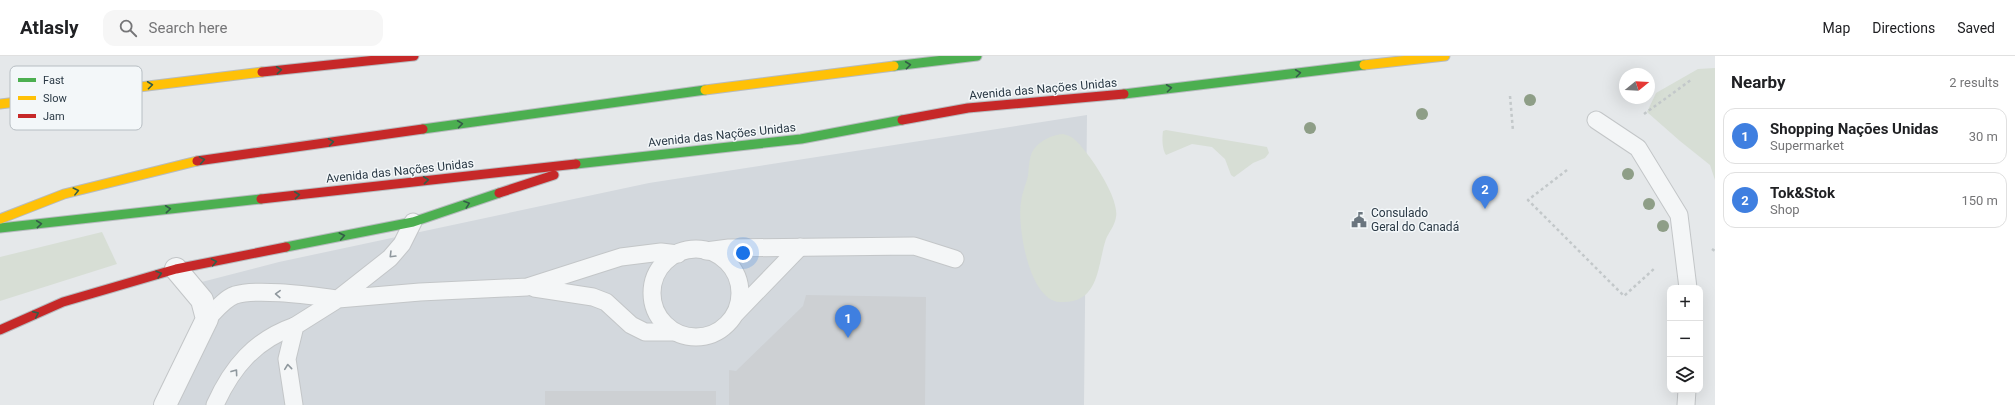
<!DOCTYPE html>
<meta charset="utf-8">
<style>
:root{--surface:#fff;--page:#f6f6f6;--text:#202124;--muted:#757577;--line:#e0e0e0;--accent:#6b767f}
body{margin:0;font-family:Roboto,sans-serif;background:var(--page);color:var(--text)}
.controls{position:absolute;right:12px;bottom:12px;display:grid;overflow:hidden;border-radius:8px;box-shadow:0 4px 16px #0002}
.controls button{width:36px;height:36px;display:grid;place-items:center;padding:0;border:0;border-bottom:1px solid var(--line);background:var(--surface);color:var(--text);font:20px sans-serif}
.compass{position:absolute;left:1619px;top:12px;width:36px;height:36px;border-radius:50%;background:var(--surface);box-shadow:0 4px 16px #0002;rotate:72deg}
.you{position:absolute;left:743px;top:197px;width:14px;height:14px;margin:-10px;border:3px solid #fff;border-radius:50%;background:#1a73e8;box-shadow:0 0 0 6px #1a73e833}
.badge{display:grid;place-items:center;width:26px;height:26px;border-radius:50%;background:var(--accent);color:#fff;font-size:13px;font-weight:700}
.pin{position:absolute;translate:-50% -33px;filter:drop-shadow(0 1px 2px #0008)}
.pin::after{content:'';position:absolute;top:21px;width:14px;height:12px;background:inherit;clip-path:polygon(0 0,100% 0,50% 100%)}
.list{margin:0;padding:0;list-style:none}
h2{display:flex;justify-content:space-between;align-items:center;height:52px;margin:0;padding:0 16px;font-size:17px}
h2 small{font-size:13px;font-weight:400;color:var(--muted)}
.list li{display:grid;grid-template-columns:26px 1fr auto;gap:12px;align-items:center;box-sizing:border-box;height:56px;margin:0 8px 8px;padding:0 8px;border:1px solid var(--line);border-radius:12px}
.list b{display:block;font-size:15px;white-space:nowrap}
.list p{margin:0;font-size:13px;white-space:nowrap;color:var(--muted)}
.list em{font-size:13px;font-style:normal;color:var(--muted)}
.icon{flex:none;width:22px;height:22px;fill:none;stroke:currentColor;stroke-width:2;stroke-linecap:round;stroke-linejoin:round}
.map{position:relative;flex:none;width:1715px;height:349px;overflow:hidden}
header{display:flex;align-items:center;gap:24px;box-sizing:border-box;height:56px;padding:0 20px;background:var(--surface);border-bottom:1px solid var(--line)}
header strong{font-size:19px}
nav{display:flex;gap:22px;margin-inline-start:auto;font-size:14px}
.search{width:280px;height:36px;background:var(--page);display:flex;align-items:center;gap:10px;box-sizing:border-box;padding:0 14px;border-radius:12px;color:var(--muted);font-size:15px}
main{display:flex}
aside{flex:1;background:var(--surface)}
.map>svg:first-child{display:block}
.built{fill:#d3d8dd}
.green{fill:#d7ded5}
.building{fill:#cdd0d3}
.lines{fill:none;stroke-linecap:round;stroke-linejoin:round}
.lane-casing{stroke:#c3c6c8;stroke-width:19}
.street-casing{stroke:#c3c6c8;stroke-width:24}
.fast-casing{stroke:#b7bbbf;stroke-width:11}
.slow-casing{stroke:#b7bbbf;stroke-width:11}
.jam-casing{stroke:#b7bbbf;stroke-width:11}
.path{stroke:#c3c8ca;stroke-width:2.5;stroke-dasharray:3 3;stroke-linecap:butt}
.lane{stroke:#f4f6f7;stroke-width:17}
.street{stroke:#f4f6f7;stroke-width:22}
.fast{stroke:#4caf50;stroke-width:9}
.slow{stroke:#ffc107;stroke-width:9}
.jam{stroke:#c62828;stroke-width:9}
.tree{fill:#8e9e87}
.oneway{stroke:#345c48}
.oneway2{stroke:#8f989e}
.labels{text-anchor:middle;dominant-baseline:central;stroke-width:3;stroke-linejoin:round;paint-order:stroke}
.street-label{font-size:12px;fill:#2a3945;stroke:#f3f7f9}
.poi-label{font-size:12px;fill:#2a3945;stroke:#f3f7f9;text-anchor:start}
.key{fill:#f3f7f9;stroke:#b7bec3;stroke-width:1}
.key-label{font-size:11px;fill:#2a3945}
</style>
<header>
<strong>Atlasly</strong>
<div class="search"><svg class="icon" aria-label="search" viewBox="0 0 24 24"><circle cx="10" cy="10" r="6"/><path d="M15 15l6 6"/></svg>Search here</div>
<nav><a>Map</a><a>Directions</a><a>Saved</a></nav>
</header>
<main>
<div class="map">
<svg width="1715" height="349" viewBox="0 0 1715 349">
<rect width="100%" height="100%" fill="#e5e8ea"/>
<path class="built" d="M1087,59L1084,349H165L207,263L190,229L279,206L649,127Z"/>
<g class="green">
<path d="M1715,12V124L1710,109L1680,85L1647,56L1656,37L1698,13Z"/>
<path d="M1166,74L1267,91L1269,97L1265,102L1253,107L1234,121L1231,119L1225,103L1212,91L1192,88L1166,99C1162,93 1162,82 1163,75Z"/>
<path d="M1063,78C1066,79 1071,80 1074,83C1088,95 1120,142 1116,161C1115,169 1109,176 1106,183C1097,210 1100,248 1060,246C1029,245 1017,170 1021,146C1022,137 1026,128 1028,120C1029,112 1029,99 1034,93C1041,84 1052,79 1063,78Z"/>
<path d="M102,176L117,208L0,245V201Z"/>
</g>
<g class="building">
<path d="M806,239L926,241L925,349H729V314L736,315L803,250Z"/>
<rect x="545" y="335" width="171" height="14"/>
</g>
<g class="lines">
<defs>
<g id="lane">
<path d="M1596,64L1638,92L1679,159L1688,232"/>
<circle cx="696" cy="237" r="44"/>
<path d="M706,195L729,192L914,190L955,203"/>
<path d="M534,232L593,241L606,246L631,269L645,276H674"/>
<path d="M736,257L800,191"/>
<path d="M207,263C215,255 224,243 235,239C258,232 313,240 338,243L390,202L402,188L413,166"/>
<path d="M215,349C232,311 255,284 295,270"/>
<path d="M294,349L287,303L295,270L338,243L420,236L527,231L621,201L661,196L678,198"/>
<path d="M1686,349L1687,334"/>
</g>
<path id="street" d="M165,349L207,263L202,244L176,213"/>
<g id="fast">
<path d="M894,10L977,0"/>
<path d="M1124,38L1364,9"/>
<path d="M423,73L705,34"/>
<path d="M576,108L801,83L902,64"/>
<path d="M0,172L261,143"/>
<path d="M286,191L413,166L499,137"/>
</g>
<g id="slow">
<path d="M1364,9L1445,0"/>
<path d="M705,34L894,10"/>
<path d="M0,48L262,16"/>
<path d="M0,163L64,138L197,105"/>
</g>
<g id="jam">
<path d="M262,16L414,0"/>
<path d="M902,64L968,52L1124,38"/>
<path d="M197,105L423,73"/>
<path d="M499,137L554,119"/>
<path d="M261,143L576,108"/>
<path d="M0,274L63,246L176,213L286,191"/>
</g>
</defs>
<use href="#lane" class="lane-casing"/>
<use href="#street" class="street-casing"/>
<use href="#fast" class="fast-casing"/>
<use href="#slow" class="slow-casing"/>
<use href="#jam" class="jam-casing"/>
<g class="path">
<path d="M1510,40L1513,75"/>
<path d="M1644,58L1691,24"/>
<path d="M1567,114L1528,144L1624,240L1655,212"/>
<path d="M1712,193L1715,195"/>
</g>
<use href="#lane" class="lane"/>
<use href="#street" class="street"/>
<use href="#fast" class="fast"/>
<use href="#slow" class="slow"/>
<use href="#jam" class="jam"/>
</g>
<g class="tree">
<circle cx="1530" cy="44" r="6"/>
<circle cx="1422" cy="58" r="6"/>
<circle cx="1310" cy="72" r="6"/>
<circle cx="1628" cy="118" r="6"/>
<circle cx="1649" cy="148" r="6"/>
<circle cx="1663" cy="170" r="6"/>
</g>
<defs><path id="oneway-chevron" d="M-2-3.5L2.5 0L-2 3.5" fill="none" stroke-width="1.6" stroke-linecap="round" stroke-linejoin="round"/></defs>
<g class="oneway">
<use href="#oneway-chevron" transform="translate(908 9) rotate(-7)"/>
<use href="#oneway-chevron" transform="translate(279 14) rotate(-6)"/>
<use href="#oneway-chevron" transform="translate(1298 17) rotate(-7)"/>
<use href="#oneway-chevron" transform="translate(150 29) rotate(-7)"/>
<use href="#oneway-chevron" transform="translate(1169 32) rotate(-7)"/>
<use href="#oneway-chevron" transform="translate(460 68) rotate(-8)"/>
<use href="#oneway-chevron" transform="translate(331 86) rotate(-8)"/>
<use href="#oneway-chevron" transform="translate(202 104) rotate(-10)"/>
<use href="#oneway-chevron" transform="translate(426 124) rotate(-6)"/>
<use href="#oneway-chevron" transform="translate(76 135) rotate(-14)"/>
<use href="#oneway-chevron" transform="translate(297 139) rotate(-6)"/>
<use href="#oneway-chevron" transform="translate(467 148) rotate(-19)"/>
<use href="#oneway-chevron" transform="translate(168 153) rotate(-6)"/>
<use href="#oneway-chevron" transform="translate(39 168) rotate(-6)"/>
<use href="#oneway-chevron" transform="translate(342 180) rotate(-11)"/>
<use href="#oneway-chevron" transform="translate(214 206) rotate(-11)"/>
<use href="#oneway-chevron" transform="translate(159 218) rotate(-16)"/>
<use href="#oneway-chevron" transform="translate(36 258) rotate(-24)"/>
</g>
<g class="oneway2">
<use href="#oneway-chevron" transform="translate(392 199) rotate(135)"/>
<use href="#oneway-chevron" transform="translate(278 238) rotate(-178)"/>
<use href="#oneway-chevron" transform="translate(288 311) rotate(-96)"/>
<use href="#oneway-chevron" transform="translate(235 316) rotate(-54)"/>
</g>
<defs>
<symbol id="civic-bare" viewBox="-9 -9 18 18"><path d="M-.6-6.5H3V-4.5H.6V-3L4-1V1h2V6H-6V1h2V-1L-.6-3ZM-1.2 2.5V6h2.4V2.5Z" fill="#6b767f" stroke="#f3f7f9" stroke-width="2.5" paint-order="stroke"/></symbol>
</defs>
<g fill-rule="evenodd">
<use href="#civic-bare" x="1348" y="153" width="22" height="22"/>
</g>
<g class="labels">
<g class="street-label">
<text transform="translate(1043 33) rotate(-5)">Avenida das Nações Unidas</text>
<text transform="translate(722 79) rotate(-6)">Avenida das Nações Unidas</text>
<text transform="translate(400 115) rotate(-6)">Avenida das Nações Unidas</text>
</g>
<g class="poi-label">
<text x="1371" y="157">Consulado<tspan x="1371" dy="14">Geral do Canadá</tspan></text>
</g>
</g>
<rect x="10" y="10" width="132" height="64" rx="6" class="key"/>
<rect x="18" y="22" width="18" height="4" fill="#4caf50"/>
<rect x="18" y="40" width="18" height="4" fill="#ffc107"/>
<rect x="18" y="58" width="18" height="4" fill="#c62828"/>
<g class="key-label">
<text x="43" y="28">Fast</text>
<text x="43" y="46">Slow</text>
<text x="43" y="64">Jam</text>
</g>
</svg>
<div class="controls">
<button>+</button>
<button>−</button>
<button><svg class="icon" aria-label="layers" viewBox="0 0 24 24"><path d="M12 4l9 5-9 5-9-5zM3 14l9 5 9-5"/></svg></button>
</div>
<svg class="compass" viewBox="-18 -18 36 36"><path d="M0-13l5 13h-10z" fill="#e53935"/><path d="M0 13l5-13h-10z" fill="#757577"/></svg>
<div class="you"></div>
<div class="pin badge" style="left:848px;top:282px;background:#3f7fe0">1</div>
<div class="pin badge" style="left:1485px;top:153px;background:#3f7fe0">2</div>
</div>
<aside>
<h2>Nearby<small>2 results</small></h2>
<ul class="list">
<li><span class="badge" style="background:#3f7fe0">1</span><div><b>Shopping Nações Unidas</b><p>Supermarket</p></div><em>30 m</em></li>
<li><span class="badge" style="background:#3f7fe0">2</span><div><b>Tok&amp;Stok</b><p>Shop</p></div><em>150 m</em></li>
</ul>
</aside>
</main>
